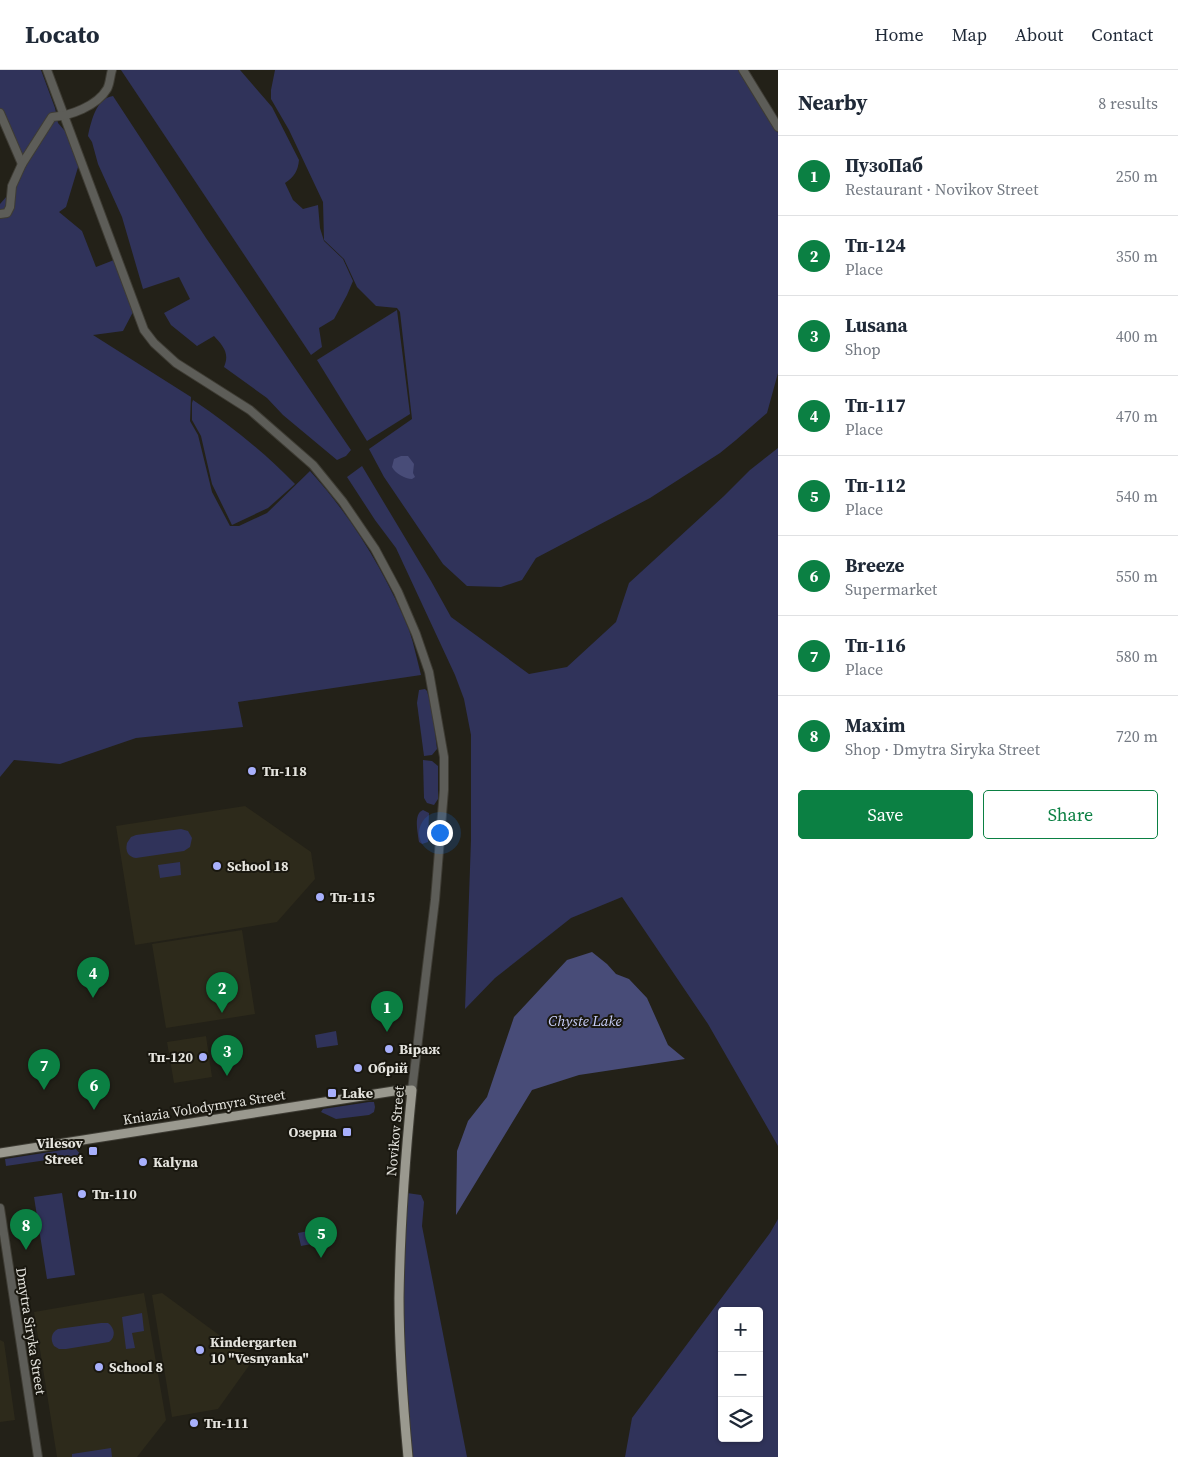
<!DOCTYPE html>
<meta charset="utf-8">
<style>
:root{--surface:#fff;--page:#f2f2f3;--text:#1f2937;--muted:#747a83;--line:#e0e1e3;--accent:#0b8043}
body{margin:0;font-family:"Source Serif 4",serif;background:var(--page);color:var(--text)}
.controls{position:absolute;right:15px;bottom:15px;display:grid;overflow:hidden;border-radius:5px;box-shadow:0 1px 4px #0004}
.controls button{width:45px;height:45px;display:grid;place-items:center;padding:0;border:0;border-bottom:1px solid var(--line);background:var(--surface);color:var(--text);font:25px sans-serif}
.you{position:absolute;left:439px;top:762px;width:18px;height:18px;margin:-12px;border:4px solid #fff;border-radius:50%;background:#1a73e8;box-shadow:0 0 0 8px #1a73e833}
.badge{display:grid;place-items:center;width:32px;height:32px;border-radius:50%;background:var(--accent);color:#fff;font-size:16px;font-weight:700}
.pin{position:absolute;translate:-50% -41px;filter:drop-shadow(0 1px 2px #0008)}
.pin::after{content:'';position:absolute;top:26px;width:18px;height:15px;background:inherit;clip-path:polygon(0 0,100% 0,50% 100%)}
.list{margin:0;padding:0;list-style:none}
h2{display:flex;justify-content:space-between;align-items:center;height:65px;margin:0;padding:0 20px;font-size:21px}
h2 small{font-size:16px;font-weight:400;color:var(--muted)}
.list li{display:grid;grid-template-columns:32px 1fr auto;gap:15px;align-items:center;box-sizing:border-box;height:80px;padding:0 20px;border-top:1px solid var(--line)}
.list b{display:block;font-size:19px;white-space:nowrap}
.list p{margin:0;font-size:16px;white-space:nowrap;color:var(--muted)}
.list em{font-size:16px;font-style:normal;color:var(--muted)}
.actions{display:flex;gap:10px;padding:15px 20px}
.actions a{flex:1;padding:11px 0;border:1px solid var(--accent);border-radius:5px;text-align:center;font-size:18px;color:var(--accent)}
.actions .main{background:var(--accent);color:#fff}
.icon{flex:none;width:28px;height:28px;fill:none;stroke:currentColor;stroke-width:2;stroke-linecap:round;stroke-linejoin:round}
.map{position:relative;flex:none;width:778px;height:1387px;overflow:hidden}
header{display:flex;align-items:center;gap:30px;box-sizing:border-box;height:70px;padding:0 25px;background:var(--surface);border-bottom:1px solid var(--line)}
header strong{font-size:24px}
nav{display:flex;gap:28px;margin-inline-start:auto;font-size:18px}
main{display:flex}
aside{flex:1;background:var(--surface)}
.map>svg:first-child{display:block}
.built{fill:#2d2a1b}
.green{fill:#30335a;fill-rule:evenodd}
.water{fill:#484c78}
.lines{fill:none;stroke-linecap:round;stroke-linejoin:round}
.minor-casing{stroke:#3e3c34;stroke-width:10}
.major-casing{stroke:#3e3c34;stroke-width:11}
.minor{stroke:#5d5d58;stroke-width:8}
.major{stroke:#9a998f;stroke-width:9}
.poi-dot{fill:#a8b0fc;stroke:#19170f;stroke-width:2}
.labels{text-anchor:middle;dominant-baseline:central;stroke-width:4;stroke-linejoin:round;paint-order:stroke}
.poi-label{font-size:14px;font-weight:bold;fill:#e5e4de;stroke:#19170f;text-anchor:start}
.street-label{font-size:14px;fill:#e5e4de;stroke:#19170f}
.water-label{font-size:15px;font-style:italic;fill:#c9cffa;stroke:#19170f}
</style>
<header>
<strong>Locato</strong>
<nav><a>Home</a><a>Map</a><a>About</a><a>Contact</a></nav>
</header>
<main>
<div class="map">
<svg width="778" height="1387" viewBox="0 0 778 1387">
<rect width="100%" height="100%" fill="#232118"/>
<g class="built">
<path d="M245,736L311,782L315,809L277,852L135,875L116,756Z"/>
<path d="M242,860L255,944L166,958L152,874Z"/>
<path d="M206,966L212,1007L174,1013L167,972Z"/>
<path d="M144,1223L166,1350L137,1387H57L34,1242Z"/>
<path d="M162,1223L253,1290L218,1339L172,1347L152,1225Z"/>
<path d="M0,1270L4,1272L15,1350L0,1352Z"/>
</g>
<g class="green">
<path d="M0,0H41L55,38L58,53L65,61L79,94L66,137L59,142L82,161L96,197L114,190L133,242L123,261L93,265L191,327L190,351L198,365L212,422L230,456H239L267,443L310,401C352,447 386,503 409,560C414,574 417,590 421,605L238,632L243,657L136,668L60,694L14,690L0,707V134L14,118L27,94L0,38Z"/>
<path d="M121,0H240L272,37L299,90C298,101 294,107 285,113L293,130L303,139L318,135L320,158L324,171L343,189L353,211L347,225L334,249L319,258L322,277L311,285Z"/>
<path d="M275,0H748L764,28L778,63V303L767,343L736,370L720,383L650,428L536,488L522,510L501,517L467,516L443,494L384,407L369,379L412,349L400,242L397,238L376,236L357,217L344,189L324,170L323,132L289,60L271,29V20Z"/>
<path d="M113,26L206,168L351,380L346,386L337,390L283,345L267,328L224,297C230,283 223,276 214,266L197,276L171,255L164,243L190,229L179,207L143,219L122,147L98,94L92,72L88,66C91,52 96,28 113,26Z"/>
<path d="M397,240L410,344L367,371L317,290Z"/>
<path d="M193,330C230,355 264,382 295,414L268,438L232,455L212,414L201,366L192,350V333Z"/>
<path d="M778,378V1076L708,954L622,827L571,848L495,908L465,939L471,770V665L464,629L455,605L396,478L375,450L347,407L362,396L431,511L451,547L529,604L567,597L616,552L629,513L724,426L750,400Z"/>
<path d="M425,619L427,621L432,638L437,679L432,685L424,686L417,633L419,620Z"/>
<path d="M423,690L432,691L438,696V729L434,735L427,733L424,728Z"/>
<path d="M423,740L429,743L428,772L422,774L419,772C418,762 413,744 423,740Z"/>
<path d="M181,759L188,761L192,768L190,777L184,781L136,788C128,787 125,781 127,773L131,767L136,765Z"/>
<path d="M180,792L181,805L160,808L158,795Z"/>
<path d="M336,961L338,975L317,978L315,965Z"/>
<path d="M369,1032H374L375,1037L374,1042L369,1045L336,1049L321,1042L323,1039Z"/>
<path d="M75,1078L81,1085L6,1096L5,1089Z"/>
<path d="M62,1123L75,1205L47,1209L34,1127Z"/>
<path d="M407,1123L421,1125L424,1132L422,1156L467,1387H413C405,1325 403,1258 404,1196C404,1172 407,1148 407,1123Z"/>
<path d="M778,1149V1387H625L632,1348L770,1163ZM722,1241H759V1368H722Z"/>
<path d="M324,1158L327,1171L301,1176L298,1163Z"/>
<path d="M142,1243L144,1261L132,1263L135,1278L126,1279L122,1247Z"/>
<path d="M101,1253H108C115,1258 116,1267 109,1272L66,1279H59L54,1276C50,1269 51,1263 58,1259Z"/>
<path d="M111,1378L112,1387H72V1384Z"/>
</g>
<g class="water">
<path d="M401,386H408L414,394L413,403L415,407L412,409C405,409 395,403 392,397L394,389Z"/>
<path d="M592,882L607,894L616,904L629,909L647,928L668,975L685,989L579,1005L532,1020L456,1145L457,1081L468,1051L487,1027L514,947L567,890Z"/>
</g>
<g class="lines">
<defs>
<g id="minor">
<path d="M47,0L144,260L154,273L176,293L250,340L313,395L343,432L375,479L398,522L416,564L429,602L444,687V720L435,830L412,1020"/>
<path d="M743,0L778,57"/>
<path d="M0,43L22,94"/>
<path d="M0,144L7,143L10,137L12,116L22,94L52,47C70,46 97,36 107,19C110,14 110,6 112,0"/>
<path d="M0,1138L38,1387"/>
</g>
<path id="major" d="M0,1083L394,1021L412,1020C405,1089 400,1159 399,1228C399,1281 403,1334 408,1387"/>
</defs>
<use href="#minor" class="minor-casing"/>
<use href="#major" class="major-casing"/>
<use href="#minor" class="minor"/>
<use href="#major" class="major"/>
</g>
<g class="poi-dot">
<circle cx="252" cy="701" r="5"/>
<circle cx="217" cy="796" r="5"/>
<circle cx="320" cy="827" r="5"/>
<circle cx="389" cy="979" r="5"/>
<circle cx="203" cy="987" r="5"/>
<circle cx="358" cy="998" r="5"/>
<rect x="327" y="1018" width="10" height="10" rx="2.5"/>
<rect x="342" y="1057" width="10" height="10" rx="2.5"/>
<rect x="88" y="1076" width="10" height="10" rx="2.5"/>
<circle cx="143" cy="1092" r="5"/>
<circle cx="82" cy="1124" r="5"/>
<circle cx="200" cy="1280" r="5"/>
<circle cx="99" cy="1297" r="5"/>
<circle cx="194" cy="1353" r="5"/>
</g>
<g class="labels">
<g class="poi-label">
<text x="262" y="701">Тп-118</text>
<text x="227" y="796">School 18</text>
<text x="330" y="827">Тп-115</text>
<text x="399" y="979">Віраж</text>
<text x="193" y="987" text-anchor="end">Тп-120</text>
<text x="368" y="998">Обрiй</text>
<text x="342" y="1023">Lake</text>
<text x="337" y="1062" text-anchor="end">Озерна</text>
<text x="83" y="1073" text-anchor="end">Vilesov<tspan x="83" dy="16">Street</tspan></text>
<text x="153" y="1092">Kalyna</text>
<text x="92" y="1124">Тп-110</text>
<text x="210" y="1272">Kindergarten<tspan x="210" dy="16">10 "Vesnyanka"</tspan></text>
<text x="109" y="1297">School 8</text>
<text x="204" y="1353">Тп-111</text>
</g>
<g class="street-label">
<text transform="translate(204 1037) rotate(-9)">Kniazia Volodymyra Street</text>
<text transform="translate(395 1061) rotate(-85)">Novikov Street</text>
<text transform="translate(31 1261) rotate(81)">Dmytra Siryka Street</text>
</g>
<g class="water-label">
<text x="585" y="950">Chyste Lake</text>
</g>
</g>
</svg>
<div class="controls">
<button>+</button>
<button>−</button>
<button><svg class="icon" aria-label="layers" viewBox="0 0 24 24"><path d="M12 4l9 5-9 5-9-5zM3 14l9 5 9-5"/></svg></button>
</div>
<div class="you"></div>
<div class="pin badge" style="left:387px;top:962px">1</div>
<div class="pin badge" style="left:222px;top:943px">2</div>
<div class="pin badge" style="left:227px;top:1006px">3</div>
<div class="pin badge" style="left:93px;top:928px">4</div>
<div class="pin badge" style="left:321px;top:1188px">5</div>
<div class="pin badge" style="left:94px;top:1040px">6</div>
<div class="pin badge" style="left:44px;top:1020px">7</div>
<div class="pin badge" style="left:26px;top:1180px">8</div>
</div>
<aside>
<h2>Nearby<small>8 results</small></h2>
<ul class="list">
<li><span class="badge">1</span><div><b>ПузоПаб</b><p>Restaurant · Novikov Street</p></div><em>250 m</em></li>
<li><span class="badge">2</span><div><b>Тп-124</b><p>Place</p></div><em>350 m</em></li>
<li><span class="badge">3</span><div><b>Lusana</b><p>Shop</p></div><em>400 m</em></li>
<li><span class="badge">4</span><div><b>Тп-117</b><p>Place</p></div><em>470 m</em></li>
<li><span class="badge">5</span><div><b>Тп-112</b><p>Place</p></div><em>540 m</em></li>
<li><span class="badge">6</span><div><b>Breeze</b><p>Supermarket</p></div><em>550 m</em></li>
<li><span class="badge">7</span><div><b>Тп-116</b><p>Place</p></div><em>580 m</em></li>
<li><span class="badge">8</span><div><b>Maxim</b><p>Shop · Dmytra Siryka Street</p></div><em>720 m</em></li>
</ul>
<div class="actions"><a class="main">Save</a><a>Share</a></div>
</aside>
</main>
